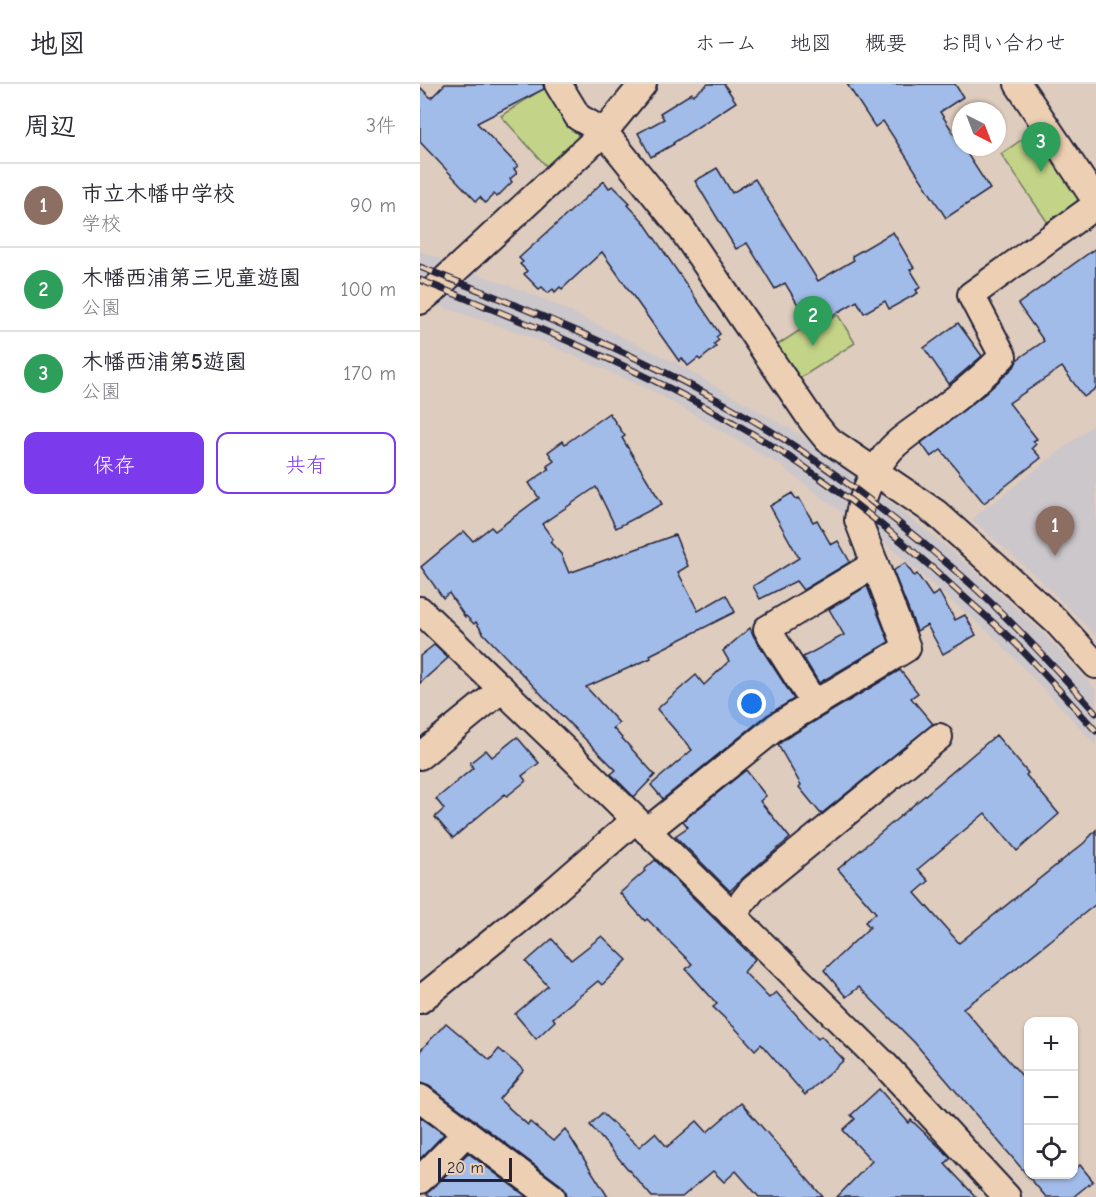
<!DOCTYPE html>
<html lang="ja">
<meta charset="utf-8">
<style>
:root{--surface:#fff;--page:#f7f7f7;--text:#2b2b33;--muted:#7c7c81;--line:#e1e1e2;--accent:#7c3aed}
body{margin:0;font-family:"Comic Neue","Klee One",sans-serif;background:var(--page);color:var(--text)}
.controls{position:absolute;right:18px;bottom:18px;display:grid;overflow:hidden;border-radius:12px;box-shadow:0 2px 4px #0004}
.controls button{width:54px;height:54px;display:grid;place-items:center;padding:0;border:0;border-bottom:2px solid var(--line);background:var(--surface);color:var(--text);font:30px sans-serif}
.compass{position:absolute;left:532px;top:18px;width:54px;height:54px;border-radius:50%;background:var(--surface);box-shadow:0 2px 4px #0004;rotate:138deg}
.scale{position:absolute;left:18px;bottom:15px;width:74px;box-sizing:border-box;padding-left:6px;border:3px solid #22223b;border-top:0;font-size:16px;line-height:21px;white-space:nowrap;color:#22223b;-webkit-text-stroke:4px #edd0b3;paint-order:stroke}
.you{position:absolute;left:332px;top:620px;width:21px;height:21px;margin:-15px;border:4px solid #fff;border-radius:50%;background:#1a73e8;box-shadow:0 0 0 9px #1a73e833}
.badge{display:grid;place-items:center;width:39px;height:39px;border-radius:50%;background:var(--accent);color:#fff;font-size:20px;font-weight:700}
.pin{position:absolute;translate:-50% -50px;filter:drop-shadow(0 2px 3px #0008)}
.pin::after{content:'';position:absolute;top:32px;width:21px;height:18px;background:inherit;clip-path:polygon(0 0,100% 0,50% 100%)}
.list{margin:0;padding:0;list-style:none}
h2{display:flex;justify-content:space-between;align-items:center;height:78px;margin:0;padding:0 24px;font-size:26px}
h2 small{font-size:20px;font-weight:400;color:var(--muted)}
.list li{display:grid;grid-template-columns:39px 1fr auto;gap:18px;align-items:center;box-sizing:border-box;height:84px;padding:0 24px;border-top:2px solid var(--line)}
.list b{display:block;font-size:22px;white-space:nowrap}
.list p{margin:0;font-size:20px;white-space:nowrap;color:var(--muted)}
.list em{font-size:20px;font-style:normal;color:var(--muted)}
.actions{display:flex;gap:12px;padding:18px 24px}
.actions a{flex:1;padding:14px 0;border:2px solid var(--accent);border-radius:12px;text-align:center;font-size:21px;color:var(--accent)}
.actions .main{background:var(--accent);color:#fff}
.icon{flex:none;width:33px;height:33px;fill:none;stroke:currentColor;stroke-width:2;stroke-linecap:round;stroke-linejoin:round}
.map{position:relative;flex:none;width:676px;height:1113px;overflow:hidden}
header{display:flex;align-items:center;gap:36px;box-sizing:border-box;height:84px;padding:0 30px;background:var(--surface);border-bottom:2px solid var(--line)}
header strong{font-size:28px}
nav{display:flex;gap:33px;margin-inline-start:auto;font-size:21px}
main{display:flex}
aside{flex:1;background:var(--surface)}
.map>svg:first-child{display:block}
.built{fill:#ccc7cb}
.green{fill:#c3d387;stroke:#727a61;stroke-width:1.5}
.building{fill:#a2bce9;stroke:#22223b;stroke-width:1.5}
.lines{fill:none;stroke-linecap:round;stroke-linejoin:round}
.minor-casing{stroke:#22223b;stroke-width:30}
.minor{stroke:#edd0b3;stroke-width:26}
.rail-casing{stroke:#22223b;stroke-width:7}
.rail{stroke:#edd0b3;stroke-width:4.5;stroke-dasharray:14;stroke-linecap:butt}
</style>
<header>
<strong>地図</strong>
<nav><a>ホーム</a><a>地図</a><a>概要</a><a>お問い合わせ</a></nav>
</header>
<main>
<aside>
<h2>周辺<small>3件</small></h2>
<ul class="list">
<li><span class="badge" style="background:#8d6e63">1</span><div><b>市立木幡中学校</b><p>学校</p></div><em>90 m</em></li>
<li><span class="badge" style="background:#2e9e5b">2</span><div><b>木幡西浦第三児童遊園</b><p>公園</p></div><em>100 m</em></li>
<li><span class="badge" style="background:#2e9e5b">3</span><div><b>木幡西浦第5遊園</b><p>公園</p></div><em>170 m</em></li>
</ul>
<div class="actions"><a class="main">保存</a><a>共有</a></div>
</aside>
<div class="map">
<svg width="676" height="1113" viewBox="0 0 676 1113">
<rect width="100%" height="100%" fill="#deccbe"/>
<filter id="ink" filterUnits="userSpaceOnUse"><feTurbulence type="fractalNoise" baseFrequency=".0167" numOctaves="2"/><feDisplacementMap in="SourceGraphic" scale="12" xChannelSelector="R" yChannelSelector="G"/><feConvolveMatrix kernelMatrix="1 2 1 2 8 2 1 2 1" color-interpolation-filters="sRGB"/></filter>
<g filter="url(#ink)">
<g class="built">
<path d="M0,167L26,177L0,208Z"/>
<path d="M53,188L124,215L256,279L382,352L444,400L428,433L361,382L237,309L114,254L17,221Z"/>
<path d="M676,339V552L634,509L552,435Z"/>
<path d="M455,406L533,468L619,545L676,606V662L653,636L571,550L502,492L441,437Z"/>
</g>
<g class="green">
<path d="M128,1L156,43L159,58L128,84L81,32Z"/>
<path d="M620,43L659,107L656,125L630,142L581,70Z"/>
<path d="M418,231L435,259L374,298L351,265L388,241L398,242Z"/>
</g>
<g class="building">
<path d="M25,0H123L124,5L57,39L98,82L94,85L97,89L90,95L92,98L77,113L74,110L65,119L60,113L56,117L0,58V3L11,14Z"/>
<path d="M288,0H304L316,18L253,59L254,60L231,73L218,49L244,35L240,29L272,9L273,11Z"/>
<path d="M427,0H535L543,13L520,28L570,105L526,134L463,37L455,43Z"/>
<path d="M297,84L312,109L335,95L398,197L434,176L432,172L473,148L494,184L490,185L501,203L496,206L498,209L469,225L465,217L444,229L437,217L392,244L365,199L355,205L327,159L316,165L275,97Z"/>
<path d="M184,97L189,104L193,102L210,119L208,121L223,137L300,250L296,253L299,256L294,260L296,263L280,276L278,274L268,282L262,274L259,277L182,168L142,205L140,203L135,208L133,205L128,209L122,203L119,205L104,190L107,187L100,180L103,178L99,174Z"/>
<path d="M676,164V304L664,313L642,283L589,319L617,355L613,357L616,360L612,364L621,374L564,419L521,366L511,373L501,359L566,309L594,283L598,275L624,257L598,220Z"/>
<path d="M538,239L562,272L529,300L504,264Z"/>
<path d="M189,329L205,352L202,354L242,420L196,444L176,403L122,440L133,455L130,458L141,470L149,489L255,451L268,482L258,488L278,527L306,511L315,528L230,571L231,574L166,603L199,639L193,644L235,691L214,713L191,690L196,686L141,631L63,549L56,538L54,540L46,532L45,533L29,509L23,514L1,483L44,447L53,457L71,443L75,447L119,414L109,399L129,385L127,382L134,377L128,368L143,357L145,360Z"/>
<path d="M372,409L376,415L379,414L393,438L397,436L411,461L418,457L430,478L383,506L376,497L340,515L333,502L379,474L350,422Z"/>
<path d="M485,479L494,492L497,490L512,512L519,508L535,536L545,531L556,551L523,570L507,541L497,547L473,487Z"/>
<path d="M447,502L469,558L399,599L383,573L424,551L409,525Z"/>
<path d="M330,544L334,553L374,615L347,631L243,715L231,701L272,666L237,625L276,591L284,601L309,577L303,567Z"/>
<path d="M14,561L28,574L0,599V572Z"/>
<path d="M480,586L498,609L491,614L513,640L401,730L379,703L381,701L358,661L365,655Z"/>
<path d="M576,651L608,689L606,691L639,730L597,767L565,729L498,785L509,797L495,809L539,859L664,759L676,746V820L565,909L543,924L609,1000V1090H654V1086L660,1081L673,1097L653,1113H626L494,958L439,903L426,913L404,886L450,843L445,838L456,829L418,785Z"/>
<path d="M97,653L119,679L102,692L106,697L87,712L85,710L33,754L15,733L24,725L16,715L53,684L50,679L66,666L72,673Z"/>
<path d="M326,686L346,712L340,717L370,754L324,793L310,807L255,752L268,743L263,737Z"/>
<path d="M235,776L335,875L324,888L349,914L356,908L398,955L401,952L424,976L385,1011L341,960L335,966L316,945L293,923L297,920L266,885L272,880L227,835L225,837L200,809L225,787L224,786Z"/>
<path d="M182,852L207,876L182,901L178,897L133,934L135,937L116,955L95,930L128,902L106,878L132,855L151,876Z"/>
<path d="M26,939L70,976L79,965L104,986L79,1015L108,1041L110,1038L133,1057L145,1045L188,1113H147L146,1107L141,1101L9,1002L0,999V967Z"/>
<path d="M459,1005L489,1039L491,1036L531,1074L525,1080L556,1113H417L452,1077L423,1046L435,1035L431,1031Z"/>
<path d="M321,1019L403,1113H339L316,1087L304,1098L293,1087L262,1113H232L170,1041L182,1029L219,1063L235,1049L247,1063L277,1037L287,1048Z"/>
<path d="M0,1033L24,1050L0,1075Z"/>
<path d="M48,1069L107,1113H9L6,1110L11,1106Z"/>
</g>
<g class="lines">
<defs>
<g id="minor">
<path d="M138,0L158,33L184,48L259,141L393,338L407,355L516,429L636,537L676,581"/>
<path d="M598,0L676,117"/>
<path d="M0,217L17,203L184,48L223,0"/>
<path d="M0,526L147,668L465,981L587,1113"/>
<path d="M394,619L347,545L455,480"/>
<path d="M0,672L82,605"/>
<path d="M227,747L356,643L487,564L438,436C442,410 454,384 471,365C481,354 496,345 508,336C534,316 560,296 583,272L551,211L676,121"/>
<path d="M312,831L333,805L519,653"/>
<path d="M0,916L120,819L215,736"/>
<path d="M0,1014L132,1113"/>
<path d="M0,1096L46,1049"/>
</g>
</defs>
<use href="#minor" class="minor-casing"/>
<use href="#minor" class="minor"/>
<defs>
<g id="rail">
<path d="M0,183C108,225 216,269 317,327C383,364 444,410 502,458C519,473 537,487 553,502C597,542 637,586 676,629"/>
<path d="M0,196C123,245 245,294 357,365C423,407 485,458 542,511C561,528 581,545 599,563C625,590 651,619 676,647"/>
</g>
</defs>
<use href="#rail" class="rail-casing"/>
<use href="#rail" class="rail"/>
</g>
</g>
</svg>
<div class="controls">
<button>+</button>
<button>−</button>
<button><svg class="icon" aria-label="locate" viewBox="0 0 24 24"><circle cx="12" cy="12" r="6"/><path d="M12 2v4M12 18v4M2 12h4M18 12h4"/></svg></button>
</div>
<svg class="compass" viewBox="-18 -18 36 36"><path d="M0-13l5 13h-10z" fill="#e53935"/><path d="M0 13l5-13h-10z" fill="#7c7c81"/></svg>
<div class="scale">20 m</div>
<div class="you"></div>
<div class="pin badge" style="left:635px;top:472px;background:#8d6e63">1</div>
<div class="pin badge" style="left:393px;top:262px;background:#2e9e5b">2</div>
<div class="pin badge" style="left:621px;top:88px;background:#2e9e5b">3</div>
</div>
</main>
